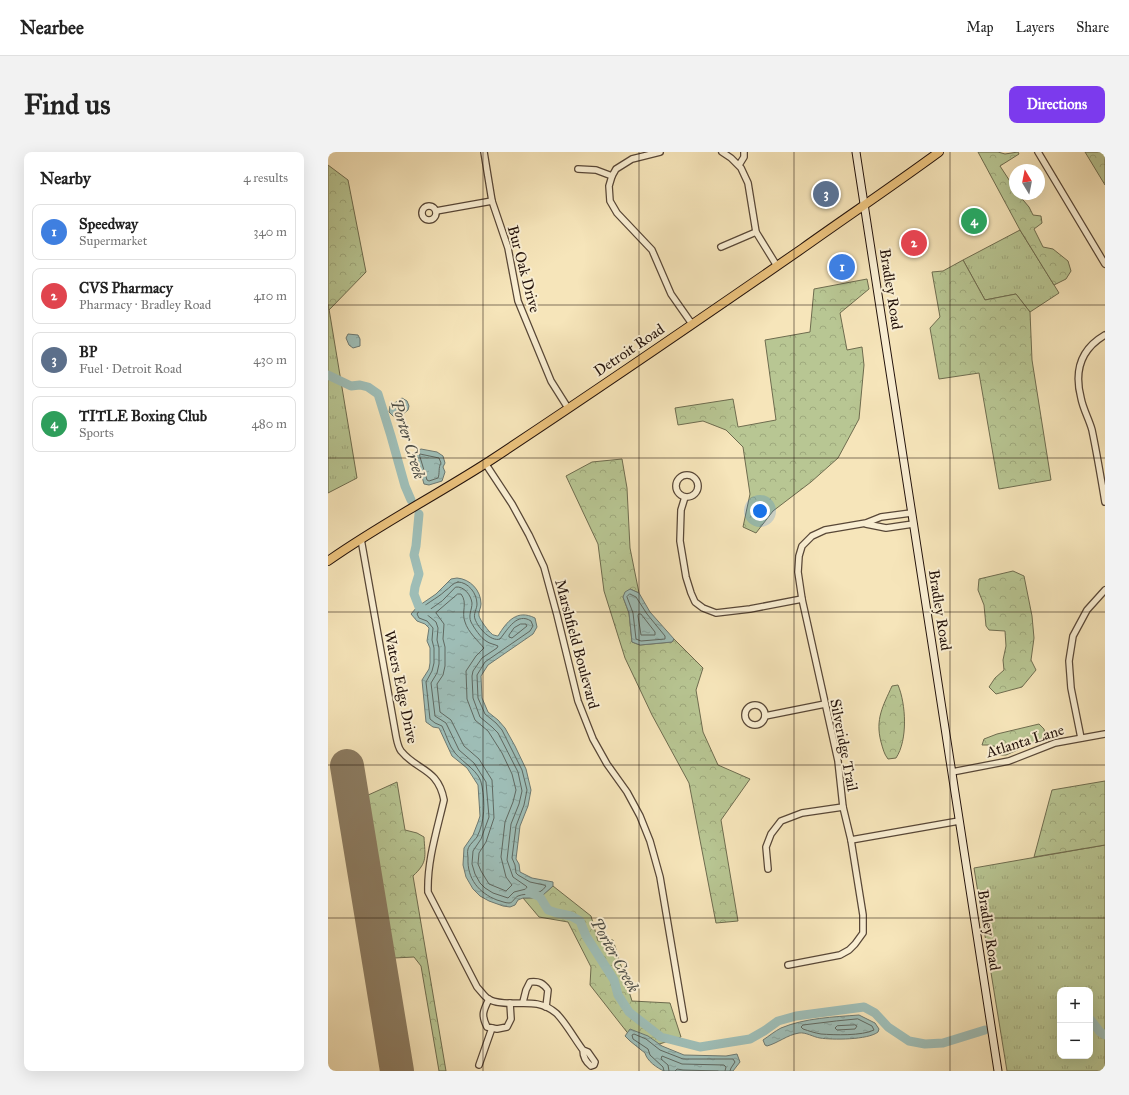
<!DOCTYPE html>
<meta charset="utf-8">
<style>
:root{--surface:#fff;--page:#f2f2f2;--text:#222;--muted:#767676;--line:#e0e0e0;--accent:#7c3aed}
body{margin:0;font-family:"IM FELL Great Primer",serif;background:var(--page);color:var(--text)}
.controls{position:absolute;right:12px;bottom:12px;display:grid;overflow:hidden;border-radius:8px;box-shadow:0 4px 16px #0002}
.controls button{width:36px;height:36px;display:grid;place-items:center;padding:0;border:0;border-bottom:1px solid var(--line);background:var(--surface);color:var(--text);font:20px sans-serif}
.compass{position:absolute;left:681px;top:12px;width:36px;height:36px;border-radius:50%;background:var(--surface);box-shadow:0 4px 16px #0002;rotate:350deg}
.you{position:absolute;left:432px;top:359px;width:14px;height:14px;margin:-10px;border:3px solid #fff;border-radius:50%;background:#1a73e8;box-shadow:0 0 0 6px #1a73e833}
.badge{display:grid;place-items:center;width:26px;height:26px;border-radius:50%;background:var(--accent);color:#fff;font-size:13px;font-weight:700}
.pin{position:absolute;translate:-50% -50%;border:2px solid #fff;box-shadow:0 1px 4px #0006}
.list{margin:0;padding:0;list-style:none}
h2{display:flex;justify-content:space-between;align-items:center;height:52px;margin:0;padding:0 16px;font-size:17px}
h2 small{font-size:13px;font-weight:400;color:var(--muted)}
.list li{display:grid;grid-template-columns:26px 1fr auto;gap:12px;align-items:center;box-sizing:border-box;height:56px;margin:0 8px 8px;padding:0 8px;border:1px solid var(--line);border-radius:8px}
.list b{display:block;font-size:15px;white-space:nowrap}
.list p{margin:0;font-size:13px;white-space:nowrap;color:var(--muted)}
.list em{font-size:13px;font-style:normal;color:var(--muted)}
.map{position:relative;flex:none;width:777px;height:919px;overflow:hidden;border-radius:8px}
header{display:flex;align-items:center;gap:24px;box-sizing:border-box;height:56px;padding:0 20px;background:var(--surface);border-bottom:1px solid var(--line)}
header strong{font-size:19px}
nav{display:flex;gap:22px;margin-inline-start:auto;font-size:14px}
.intro{display:flex;align-items:center;justify-content:space-between;box-sizing:border-box;height:96px;padding:0 24px}
h1{margin:0;font-size:28px}
.button{padding:10px 18px;border-radius:8px;background:var(--accent);color:#fff;font-size:14px;font-weight:700}
main{display:flex;gap:24px;padding:0 24px}
aside{flex:1;background:var(--surface);border-radius:8px;box-shadow:0 4px 16px #0002}
.map>svg:first-child{display:block}
.grass{fill:url(#grass-tufts);stroke:#6e6c4f;fill-rule:evenodd}
.forest{fill:url(#forest-crowns);stroke:#6e6c4f}
.water{fill:url(#water-ripples);stroke:#6d7972}
.lines{fill:none;stroke-linecap:round;stroke-linejoin:round}
.shore{stroke:#606860;stroke-width:1}
.river{stroke:#9ebdb6;stroke-width:9}
.runway{stroke:#8c7c62;stroke-width:34}
.street-casing{stroke:#584737;stroke-width:8}
.secondary-casing{stroke:#23120b;stroke-width:9}
.primary-casing{stroke:#23120b;stroke-width:10}
.street{stroke:#f9eed2;stroke-width:5.5}
.secondary{stroke:#f9eed2;stroke-width:7}
.primary{stroke:#ebc27d;stroke-width:8}
.grid{fill:none;stroke:#23120b;stroke-width:1;stroke-opacity:0.55}
.labels{text-anchor:middle;dominant-baseline:central;stroke-width:4;stroke-linejoin:round;paint-order:stroke}
.street-label{font-size:15px;fill:#23120b;stroke:#f9eed2}
.water-label{font-size:16px;font-style:italic;fill:#4e4e47;stroke:#f9eed2}
</style>
<header>
<strong>Nearbee</strong>
<nav><a>Map</a><a>Layers</a><a>Share</a></nav>
</header>
<div class="intro"><h1>Find us</h1><a class="button">Directions</a></div>
<main>
<aside>
<h2>Nearby<small>4 results</small></h2>
<ul class="list">
<li><span class="badge" style="background:#3f7fe0">1</span><div><b>Speedway</b><p>Supermarket</p></div><em>340 m</em></li>
<li><span class="badge" style="background:#e0444e">2</span><div><b>CVS Pharmacy</b><p>Pharmacy · Bradley Road</p></div><em>410 m</em></li>
<li><span class="badge" style="background:#5c6f8a">3</span><div><b>BP</b><p>Fuel · Detroit Road</p></div><em>430 m</em></li>
<li><span class="badge" style="background:#2e9e5b">4</span><div><b>TITLE Boxing Club</b><p>Sports</p></div><em>480 m</em></li>
</ul>
</aside>
<div class="map">
<svg width="777" height="919" viewBox="0 0 777 919">
<defs>
<pattern id="grass-tufts" width="24" height="20" patternUnits="userSpaceOnUse"><rect width="24" height="20" fill="#b8c693"/><path d="M3 7l-1-3M5 7V3M7 7l1-3M15 17l-1-3M17 17v-4M19 17l1-3" fill="none" stroke="#9ea97d"/></pattern>
<pattern id="forest-crowns" width="20" height="18" patternUnits="userSpaceOnUse"><rect width="20" height="18" fill="#b8c693"/><path d="M2 6a3 3 0 1 1 6 0M12 15a3 3 0 1 1 6 0" fill="none" stroke="#9ea97d"/></pattern>
<pattern id="water-ripples" width="26" height="14" patternUnits="userSpaceOnUse"><rect width="26" height="14" fill="#9ebdb6"/><path d="M2 4q2-2 4 0t4 0M15 11q2-2 4 0t4 0" fill="none" stroke="#88a19b"/></pattern>
</defs>
<rect width="100%" height="100%" fill="#f6e5ba"/>
<filter id="stains"><feTurbulence type="fractalNoise" baseFrequency=".005" numOctaves="4"/><feColorMatrix values="0 0 0 0 .2 0 0 0 0 .09 0 0 0 0 .02 0 0 0 .5 -.17"/></filter>
<radialGradient id="worn" r=".72"><stop offset=".6" stop-color="#630" stop-opacity="0"/><stop offset="1" stop-color="#630" stop-opacity=".3"/></radialGradient>
<g class="grass">
<path d="M692,78L731,141L702,160L688,142L657,148L635,108Z"/>
<path d="M0,151L29,326L0,341Z"/>
<path d="M777,693V919H679L646,716ZM732,838H762V904H732Z"/>
</g>
<g class="forest">
<path d="M650,0H670L677,2L690,0L691,2L672,14L687,37V42H690L701,55L705,63L713,64L714,71L706,77L715,95L725,97L740,109L743,119L738,127L726,133L692,78Z"/>
<path d="M757,0H777V33Z"/>
<path d="M0,13L20,28L38,120L1,158L0,152Z"/>
<path d="M635,108L657,148L688,142L702,160L704,208L723,328L671,337L651,221L611,227L602,176L612,165L604,120L615,119Z"/>
<path d="M539,127L541,137L512,161L519,198L534,195L536,213L531,267L510,306L483,330L445,359L428,381L415,375L422,342L415,295L398,278L375,269L350,273L347,256L405,247L410,275L448,268L437,188L482,180L486,137Z"/>
<path d="M294,307L299,336L302,396L311,441L302,437L295,445L301,461L304,490L312,493L344,490L346,487L375,516L368,538L375,580L390,613L422,627L393,668L410,769L388,771L361,631L324,563L297,506L276,439L270,392L238,324L264,310Z"/>
<path d="M685,419L696,424L704,464L706,486L703,508L708,518L694,535L668,542L661,535L667,526L676,518L675,508L678,494L677,479L661,478L658,474L656,453L650,438L651,427Z"/>
<path d="M570,533C578,552 580,588 568,606L560,607C556,602 555,597 553,590C547,567 555,554 564,534Z"/>
<path d="M711,572L716,577L717,583L712,588L678,603H672L669,595L662,593H654L656,587L669,582Z"/>
<path d="M777,629V693L706,705L724,638Z"/>
<path d="M69,630L77,678L89,681L96,685C97,705 100,710 85,724L118,919H111L93,814L86,805L66,806L38,644Z"/>
<path d="M225,734L263,764L270,789L285,788L304,849L342,851L353,885L313,898L262,833L263,815L240,770L211,765L195,746C211,746 214,744 225,734Z"/>
</g>
<g class="water">
<path d="M20,182L30,183L32,187V194L25,196L21,193L18,186Z"/>
<path d="M74,246L79,249L81,254L80,258L71,265L65,264L61,260L62,254Z"/>
<path d="M93,297L109,300L115,304L117,311L115,315L117,320L114,329L101,333L96,332L88,303L89,299Z"/>
<path d="M129,426C142,427 153,438 153,452C153,456 150,460 151,464C152,468 161,480 164,482C164,483 170,484 170,484C179,469 189,457 207,466L209,475L205,482L160,513L153,524L154,546L160,560L170,568L177,576L187,594L198,617L203,638L200,654L192,674L188,707L191,712L192,720L204,726L225,730V734L214,744L209,746H195L190,748L187,753L182,755L175,754L161,749L152,744L145,737L138,725L135,713L136,696L145,683L150,670L152,664L150,633L139,616L124,604L111,576L105,575L98,570L94,528L101,517L102,511V496L99,489L101,476L97,472L89,469L83,462L89,455L108,442L123,427Z"/>
<path d="M302,437L311,441L322,460L346,487L344,490L312,493L304,490L301,461L295,445L297,440Z"/>
<path d="M531,863L547,871L551,877L550,880C540,888 504,888 492,886C485,885 478,880 471,881C459,883 450,891 439,894L437,893L435,888C441,884 447,879 453,876C477,866 505,865 531,863Z"/>
<path d="M302,877L320,884L334,894L356,903L398,904L409,902L412,910L405,919H336C329,916 319,909 317,901L302,889L297,884Z"/>
</g>
<g class="lines">
<g class="shore">
<path d="M92,302L111,306L113,311C110,316 112,321 110,326L101,329L99,328L92,305Z"/>
<path d="M130,430C140,430 149,441 149,452C149,457 145,462 147,467C150,476 163,490 172,487C180,477 189,460 203,469L205,474L202,479L157,510L149,523L150,546L157,562L168,571L174,578L194,618L199,638L196,653L188,674L184,706L187,713L188,721L190,723L202,730L216,733L218,734C211,745 200,740 190,744C186,746 185,751 181,751C177,751 173,749 169,748C151,741 139,727 140,706C140,704 139,700 140,697C141,693 146,689 149,685C157,669 157,651 154,634C152,619 136,612 127,601C121,594 118,582 114,574L107,571L102,567L98,530L104,519L106,511V496L104,488L105,476L99,469L91,466L89,462C95,452 109,447 117,439C122,436 124,431 130,430Z"/>
<path d="M128,435C136,434 143,443 144,451C144,458 140,463 143,470C146,476 153,486 158,489C162,492 166,492 170,494L169,496L154,506L145,519L144,524L145,546L152,565L164,575L170,581L190,620L194,639L191,652L183,672L179,708L185,725L198,734L199,735L198,737L186,740L180,746L165,741L157,736L152,731L147,722L144,712L145,699L153,687L161,665L158,630L146,611L131,598L118,571L107,564L103,531L109,521L111,512V496L109,488L110,476L108,470L97,461L114,449Z"/>
<path d="M130,442H133C140,451 133,460 137,470C140,480 150,489 156,496L148,504L138,519L139,547L147,568L160,579L174,601L184,622L188,638L185,650L177,670L173,705L178,725L184,733L178,739L161,732L153,719L150,712L151,701L158,690L166,666L164,628L151,607L136,594L123,568L112,560L109,532L115,523L117,514V495L115,487L116,472L108,461Z"/>
<path d="M302,442L308,445L319,462L337,484V487L313,489L308,487L305,461L299,445Z"/>
<path d="M311,462H313L327,480V483H313L310,464Z"/>
<path d="M193,472H198L199,474L184,486L181,485V483L186,476Z"/>
<path d="M530,867L544,874L546,878C534,884 506,883 493,882C487,881 481,879 475,877L473,875L475,873L508,869Z"/>
<path d="M527,873L529,874L527,877L509,878L507,876L509,874Z"/>
<path d="M336,919L335,915L322,903L320,897L305,887L304,883L306,882L318,887L332,898L355,907H405L407,910L403,916L402,919"/>
<path d="M341,919L340,913L333,907L334,904L354,912L396,913L398,915L397,919"/>
<path d="M347,919L349,917L355,918L390,919"/>
</g>
<g class="river">
<path d="M0,223L23,234L32,233L40,235L50,242L63,284L77,334L83,348"/>
<path d="M91,362L88,394L86,403L91,422L87,435L86,442L91,455L99,459"/>
<path d="M201,740L212,745L220,758L229,761L243,764L252,769L258,784L286,828L290,843L301,860L333,885L372,895L422,887L436,879L450,869L468,864L536,855L547,861L560,875L581,889L597,892L615,891L657,878"/>
<path d="M762,867L772,880L777,883"/>
</g>
<path class="runway" d="M19,614L69,919"/>
<defs>
<g id="street">
<path d="M156,0L164,49L180,96L190,149L223,229L240,256"/>
<path d="M332,0L304,7L288,17L284,24L281,34L282,49L289,61L324,98L343,142L364,172"/>
<path d="M394,0L403,6L413,16L420,31L428,80L449,114"/>
<path d="M710,0L777,112"/>
<path d="M411,13L416,5V0"/>
<path d="M250,17L268,18L284,24"/>
<circle cx="101" cy="61" r="7"/>
<path d="M108,59L164,49"/>
<path d="M393,95L428,80"/>
<path d="M777,183C753,197 746,219 753,246C755,257 761,267 764,278C769,302 773,326 777,350"/>
<path d="M157,311L184,352L201,383L216,415L229,463L250,549L265,587L279,612L299,640L312,664L322,689L332,725L356,867"/>
<circle cx="359" cy="334" r="11"/>
<path d="M357,345L353,358L352,389L358,425L363,441L367,450L375,456L388,461L422,457L474,447"/>
<path d="M538,372L558,376L585,372"/>
<path d="M33,387L68,584C69,589 70,595 73,599C89,619 110,616 116,648C109,678 99,709 100,740L149,835C153,839 157,846 162,848C184,857 207,843 228,861C236,868 248,889 255,898L260,900L267,910L266,913L263,914C258,910 255,904 255,898"/>
<circle cx="427" cy="563" r="10"/>
<path d="M437,564L497,552"/>
<path d="M753,586L743,536L741,509L745,484L759,458L777,438"/>
<path d="M624,620L681,609L727,591L777,582"/>
<path d="M523,688L631,669"/>
<path d="M440,717L438,695L443,682L453,669L474,661L515,655"/>
<path d="M460,813L512,803L521,798L527,792L535,781V763L523,688L515,655L510,609L474,447L470,420L471,404L474,394L484,384L497,378L538,371L553,365L583,361"/>
<path d="M161,847C155,859 153,863 159,875L169,877L179,875L183,867L182,851"/>
<path d="M195,850L198,838L202,830C211,829 215,831 220,838L218,855"/>
<path d="M151,913L164,876"/>
</g>
<path id="secondary" d="M528,0L670,919"/>
<path id="primary" d="M0,409C51,373 107,344 160,310C266,240 371,168 475,96C520,64 566,33 611,0"/>
</defs>
<use href="#street" class="street-casing"/>
<use href="#secondary" class="secondary-casing"/>
<use href="#primary" class="primary-casing"/>
<use href="#street" class="street"/>
<use href="#secondary" class="secondary"/>
<use href="#primary" class="primary"/>
</g>
<path class="grid" d="M155,0V919M311,0V919M466,0V919M622,0V919M0,153H777M0,306H777M0,460H777M0,613H777M0,766H777"/>
<g class="labels">
<g class="street-label">
<text transform="translate(196 117) rotate(75)">Bur Oak Drive</text>
<text transform="translate(563 137) rotate(81)">Bradley Road</text>
<text transform="translate(301 198) rotate(-34)">Detroit Road</text>
<text transform="translate(612 458) rotate(81)">Bradley Road</text>
<text transform="translate(249 492) rotate(75)">Marshfield Boulevard</text>
<text transform="translate(73 535) rotate(78)">Waters Edge Drive</text>
<text transform="translate(697 589) rotate(-17)">Atlanta Lane</text>
<text transform="translate(516 593) rotate(79)">Silveridge Trail</text>
<text transform="translate(661 778) rotate(81)">Bradley Road</text>
</g>
<g class="water-label">
<text transform="translate(80 287) rotate(73)">Porter Creek</text>
<text transform="translate(287 803) rotate(61)">Porter Creek</text>
</g>
</g>
<rect width="100%" height="100%" filter="url(#stains)"/>
<rect width="100%" height="100%" fill="url(#worn)"/>
</svg>
<div class="controls">
<button>+</button>
<button>−</button>
</div>
<svg class="compass" viewBox="-18 -18 36 36"><path d="M0-13l5 13h-10z" fill="#e53935"/><path d="M0 13l5-13h-10z" fill="#767676"/></svg>
<div class="you"></div>
<div class="pin badge" style="left:514px;top:115px;background:#3f7fe0">1</div>
<div class="pin badge" style="left:586px;top:91px;background:#e0444e">2</div>
<div class="pin badge" style="left:498px;top:42px;background:#5c6f8a">3</div>
<div class="pin badge" style="left:646px;top:69px;background:#2e9e5b">4</div>
</div>
</main>
